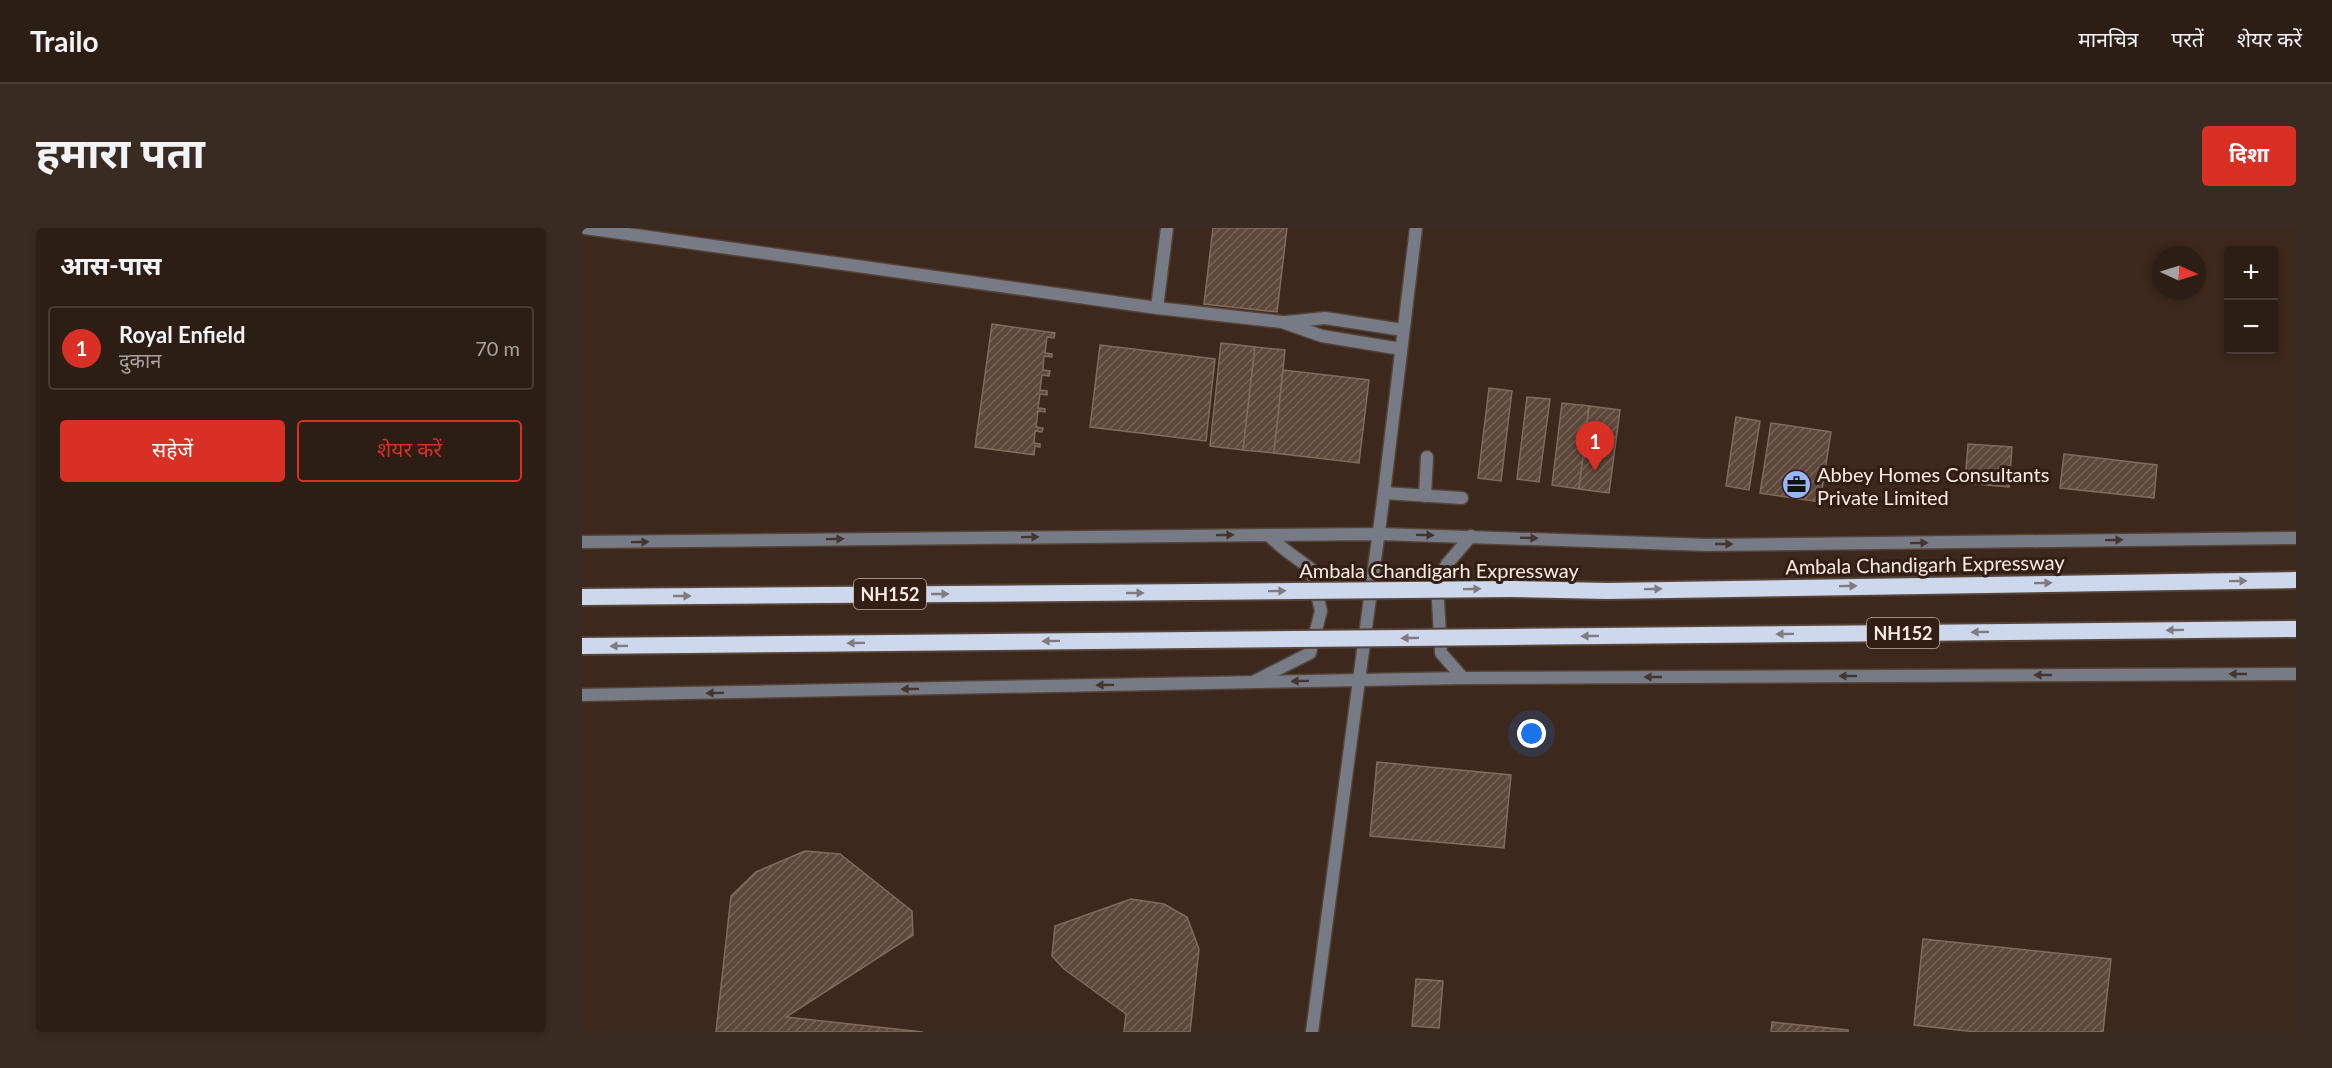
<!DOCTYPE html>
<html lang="hi">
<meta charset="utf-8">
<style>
:root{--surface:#2d1e15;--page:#392b22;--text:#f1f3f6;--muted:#a7a2a0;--line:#483c34;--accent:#d93025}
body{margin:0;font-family:Lato,"Noto Sans Devanagari",sans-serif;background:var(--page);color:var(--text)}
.controls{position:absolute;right:18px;top:18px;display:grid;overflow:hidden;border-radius:6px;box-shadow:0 3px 9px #0003}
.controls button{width:54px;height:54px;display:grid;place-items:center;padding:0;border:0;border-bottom:2px solid var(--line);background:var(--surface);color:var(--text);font:30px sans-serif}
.compass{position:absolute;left:1570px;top:18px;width:54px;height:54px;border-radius:50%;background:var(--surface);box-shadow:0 3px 9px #0003;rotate:94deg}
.you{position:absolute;left:950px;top:506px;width:21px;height:21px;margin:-15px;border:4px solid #fff;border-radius:50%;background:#1a73e8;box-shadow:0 0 0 9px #1a73e833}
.badge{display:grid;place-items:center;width:39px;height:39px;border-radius:50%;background:var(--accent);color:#fff;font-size:20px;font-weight:700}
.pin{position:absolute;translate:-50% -50px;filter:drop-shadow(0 2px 3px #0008)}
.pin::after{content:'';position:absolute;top:32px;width:21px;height:18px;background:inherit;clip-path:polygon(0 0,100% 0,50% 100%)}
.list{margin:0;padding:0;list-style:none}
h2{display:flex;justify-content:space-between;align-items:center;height:78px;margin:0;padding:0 24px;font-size:26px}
h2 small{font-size:20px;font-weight:400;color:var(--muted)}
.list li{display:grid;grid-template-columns:39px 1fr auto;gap:18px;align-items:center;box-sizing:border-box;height:84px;margin:0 12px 12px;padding:0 12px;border:2px solid var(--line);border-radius:6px}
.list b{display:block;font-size:22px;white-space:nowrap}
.list p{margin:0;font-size:20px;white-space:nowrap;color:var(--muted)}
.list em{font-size:20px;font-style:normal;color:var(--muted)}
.actions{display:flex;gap:12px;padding:18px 24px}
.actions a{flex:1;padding:14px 0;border:2px solid var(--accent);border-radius:6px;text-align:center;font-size:21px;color:var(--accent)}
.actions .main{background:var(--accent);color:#fff}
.map{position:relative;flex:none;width:1714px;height:804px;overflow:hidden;border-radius:6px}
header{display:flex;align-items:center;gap:36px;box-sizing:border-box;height:84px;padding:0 30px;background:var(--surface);border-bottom:2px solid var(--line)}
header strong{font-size:28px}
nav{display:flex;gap:33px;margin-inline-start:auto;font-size:21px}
.intro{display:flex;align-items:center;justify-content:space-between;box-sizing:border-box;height:144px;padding:0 36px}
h1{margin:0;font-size:42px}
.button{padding:15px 27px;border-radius:6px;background:var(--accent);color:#fff;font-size:21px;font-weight:700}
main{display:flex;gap:36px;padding:0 36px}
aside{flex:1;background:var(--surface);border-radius:6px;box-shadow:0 3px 9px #0003}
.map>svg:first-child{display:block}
.building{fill:url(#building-hatch);stroke:#826b5d;stroke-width:1.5}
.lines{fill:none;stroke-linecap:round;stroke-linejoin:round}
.service-casing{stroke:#564338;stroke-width:15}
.minor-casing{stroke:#564338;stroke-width:15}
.tertiary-casing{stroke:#564338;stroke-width:15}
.trunk-casing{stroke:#564338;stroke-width:20}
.service{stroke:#767b85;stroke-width:12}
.minor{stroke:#767b85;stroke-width:12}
.tertiary{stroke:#767b85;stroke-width:12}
.trunk{stroke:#ced8ec;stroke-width:16}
.trunk-bridge-casing{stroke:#564338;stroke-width:20;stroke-linecap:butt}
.trunk-bridge{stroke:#ced8ec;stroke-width:16}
.oneway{fill:#433530}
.oneway2{fill:#807b80}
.labels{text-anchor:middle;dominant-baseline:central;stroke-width:6;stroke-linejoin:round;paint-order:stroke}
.shield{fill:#321e13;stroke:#bdaea5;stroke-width:1.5}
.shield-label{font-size:18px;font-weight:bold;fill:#f8ebe3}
.poi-label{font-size:20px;fill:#f8ebe3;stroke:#321e13;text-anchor:start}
.street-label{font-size:20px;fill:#f8ebe3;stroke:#321e13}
</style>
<header>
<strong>Trailo</strong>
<nav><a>मानचित्र</a><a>परतें</a><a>शेयर करें</a></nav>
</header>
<div class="intro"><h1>हमारा पता</h1><a class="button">दिशा</a></div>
<main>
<aside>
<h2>आस-पास<small></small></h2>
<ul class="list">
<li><span class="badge">1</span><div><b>Royal Enfield</b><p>दुकान</p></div><em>70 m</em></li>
</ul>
<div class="actions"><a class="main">सहेजें</a><a>शेयर करें</a></div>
</aside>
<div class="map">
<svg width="1714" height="804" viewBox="0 0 1714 804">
<defs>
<pattern id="building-hatch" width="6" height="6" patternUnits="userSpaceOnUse" patternTransform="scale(1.5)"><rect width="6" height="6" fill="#5e483b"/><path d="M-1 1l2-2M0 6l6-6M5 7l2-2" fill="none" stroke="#766357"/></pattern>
</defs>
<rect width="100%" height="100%" fill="#3c281c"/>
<g class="building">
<path d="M631,0H705L695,84L622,76Z"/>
<path d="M410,96L473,105L472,110L465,109L463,125L470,126V129L462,128L461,142L468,143L467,148L460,147L458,162L465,163V167L458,166L456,180L463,181V184L456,183L454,199L461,200L460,204L453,203L452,215L458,216V219L453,218L452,227L393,219Z"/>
<path d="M639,115L673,119L661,222L628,218Z"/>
<path d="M518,117L633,131L624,213L508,199Z"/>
<path d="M673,119L703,122L692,225L661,222Z"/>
<path d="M701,142L787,152L777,235L692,225Z"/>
<path d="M907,160L930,163L919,253L896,250Z"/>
<path d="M945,169L968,171L957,254L935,251Z"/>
<path d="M980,175L1007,178L997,261L970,257Z"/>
<path d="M1007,178L1038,182L1027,265L997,261Z"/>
<path d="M1154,189L1178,193L1167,262L1144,258Z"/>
<path d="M1189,195L1249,204L1238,274L1178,265Z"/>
<path d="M1386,216L1430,219L1427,259L1383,255Z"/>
<path d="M1482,226L1575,237L1572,270L1478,260Z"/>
<path d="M795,534L929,547L922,620L788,608Z"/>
<path d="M223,623L258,626L330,683L331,707L204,789L341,804H134L149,668L174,644Z"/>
<path d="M549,671L582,676L605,689L617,721L608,804H542L544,786L482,741L470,728L473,698Z"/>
<path d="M1341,711L1529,731L1521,804H1394L1332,797Z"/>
<path d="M834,751L861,753L857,800L830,798Z"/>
<path d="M1190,794L1266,802V804H1189Z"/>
</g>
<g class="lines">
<defs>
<g id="service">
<path d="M802,265L880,270"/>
<path d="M843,268L845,229"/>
</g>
<g id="minor">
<path d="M3,0L575,80L700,94L740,108L819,121"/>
<path d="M575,80L585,0"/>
<path d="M704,94L743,90L821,102"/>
</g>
<g id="tertiary">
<path d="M0,314L797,306L1125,317L1714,310"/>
<path d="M881,450L859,425L855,355L865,336L889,308"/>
<path d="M673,453L728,425L739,383L729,341L702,321L686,307"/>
<path d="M0,467L881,450L1714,446"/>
<path d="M730,804L802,265L834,0"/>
</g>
<g id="trunk">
<path d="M929,361L1025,363L1714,352"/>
<path d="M0,369L615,364"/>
<path d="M928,409L1714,401"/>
<path d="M0,418L611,412"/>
</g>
</defs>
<use href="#service" class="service-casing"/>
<use href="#minor" class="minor-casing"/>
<use href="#tertiary" class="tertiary-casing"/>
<use href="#trunk" class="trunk-casing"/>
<use href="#service" class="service"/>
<use href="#minor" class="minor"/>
<use href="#tertiary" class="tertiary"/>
<use href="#trunk" class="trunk"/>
<defs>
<g id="trunk-bridge">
<path d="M615,364L929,361"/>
<path d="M611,412L928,409"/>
</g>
</defs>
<use href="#trunk-bridge" class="trunk-bridge-casing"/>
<use href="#trunk-bridge" class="trunk-bridge"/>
</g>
<defs><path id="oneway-solid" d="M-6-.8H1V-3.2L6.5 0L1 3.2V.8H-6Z" transform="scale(1.5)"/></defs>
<g class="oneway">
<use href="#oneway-solid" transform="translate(643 307) rotate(-1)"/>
<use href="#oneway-solid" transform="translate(843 307) rotate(1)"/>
<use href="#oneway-solid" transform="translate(448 309) rotate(-1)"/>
<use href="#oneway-solid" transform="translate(947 310) rotate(2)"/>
<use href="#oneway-solid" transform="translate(253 311) rotate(-1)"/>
<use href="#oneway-solid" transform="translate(1532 312) rotate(-1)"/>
<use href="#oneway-solid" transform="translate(58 314) rotate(-1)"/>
<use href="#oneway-solid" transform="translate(1337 315) rotate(-1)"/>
<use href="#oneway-solid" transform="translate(1142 316)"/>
<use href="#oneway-solid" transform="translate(1656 446) rotate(180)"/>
<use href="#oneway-solid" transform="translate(1461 447) rotate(180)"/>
<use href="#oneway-solid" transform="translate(1266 448) rotate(180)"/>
<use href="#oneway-solid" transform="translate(1071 449) rotate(180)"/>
<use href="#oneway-solid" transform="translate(718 453) rotate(179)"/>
<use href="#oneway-solid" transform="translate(523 457) rotate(179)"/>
<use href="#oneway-solid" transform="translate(328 461) rotate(179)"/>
<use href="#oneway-solid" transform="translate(133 465) rotate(179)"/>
</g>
<g class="oneway2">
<use href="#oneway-solid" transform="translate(1656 353) rotate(-1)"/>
<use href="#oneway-solid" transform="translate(1461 355) rotate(-1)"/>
<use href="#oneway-solid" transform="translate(1266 358) rotate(-1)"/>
<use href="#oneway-solid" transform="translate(890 361) rotate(-1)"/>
<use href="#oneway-solid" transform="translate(1071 361) rotate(-1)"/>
<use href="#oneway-solid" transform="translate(695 363) rotate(-1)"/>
<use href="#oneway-solid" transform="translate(553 365)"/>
<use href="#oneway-solid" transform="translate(358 366)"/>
<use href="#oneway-solid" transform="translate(100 368)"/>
<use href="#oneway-solid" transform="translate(1593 402) rotate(179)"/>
<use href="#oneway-solid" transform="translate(1398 404) rotate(179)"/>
<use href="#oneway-solid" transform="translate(1203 406) rotate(179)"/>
<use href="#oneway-solid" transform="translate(1008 408) rotate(179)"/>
<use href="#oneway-solid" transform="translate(828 410) rotate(179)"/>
<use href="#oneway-solid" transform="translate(469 413) rotate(179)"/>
<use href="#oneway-solid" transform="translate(274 415) rotate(179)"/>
<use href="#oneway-solid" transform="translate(37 418) rotate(179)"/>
</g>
<defs>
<symbol id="office-disc" viewBox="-11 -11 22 22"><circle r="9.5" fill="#97b6fd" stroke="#321e13"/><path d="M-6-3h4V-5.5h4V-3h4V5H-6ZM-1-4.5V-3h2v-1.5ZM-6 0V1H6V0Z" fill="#111"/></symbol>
</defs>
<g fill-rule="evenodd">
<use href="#office-disc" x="1198" y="240" width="33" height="33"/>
</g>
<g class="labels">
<g class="shield">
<rect x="272" y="351" width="72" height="30" rx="4.5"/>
<rect x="1285" y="390" width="72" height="30" rx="4.5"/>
</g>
<g class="shield-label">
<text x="308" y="366">NH152</text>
<text x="1321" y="405">NH152</text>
</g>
<g class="poi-label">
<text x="1235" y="246">Abbey Homes Consultants<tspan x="1235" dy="23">Private Limited</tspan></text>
</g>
<g class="street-label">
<text transform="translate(1343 336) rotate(-1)">Ambala Chandigarh Expressway</text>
<text x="857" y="342">Ambala Chandigarh Expressway</text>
</g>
</g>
</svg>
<div class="controls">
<button>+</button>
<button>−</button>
</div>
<svg class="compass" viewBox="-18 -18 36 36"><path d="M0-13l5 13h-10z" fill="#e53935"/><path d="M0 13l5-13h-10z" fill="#a7a2a0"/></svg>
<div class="you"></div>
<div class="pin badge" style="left:1013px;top:243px">1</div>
</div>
</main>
